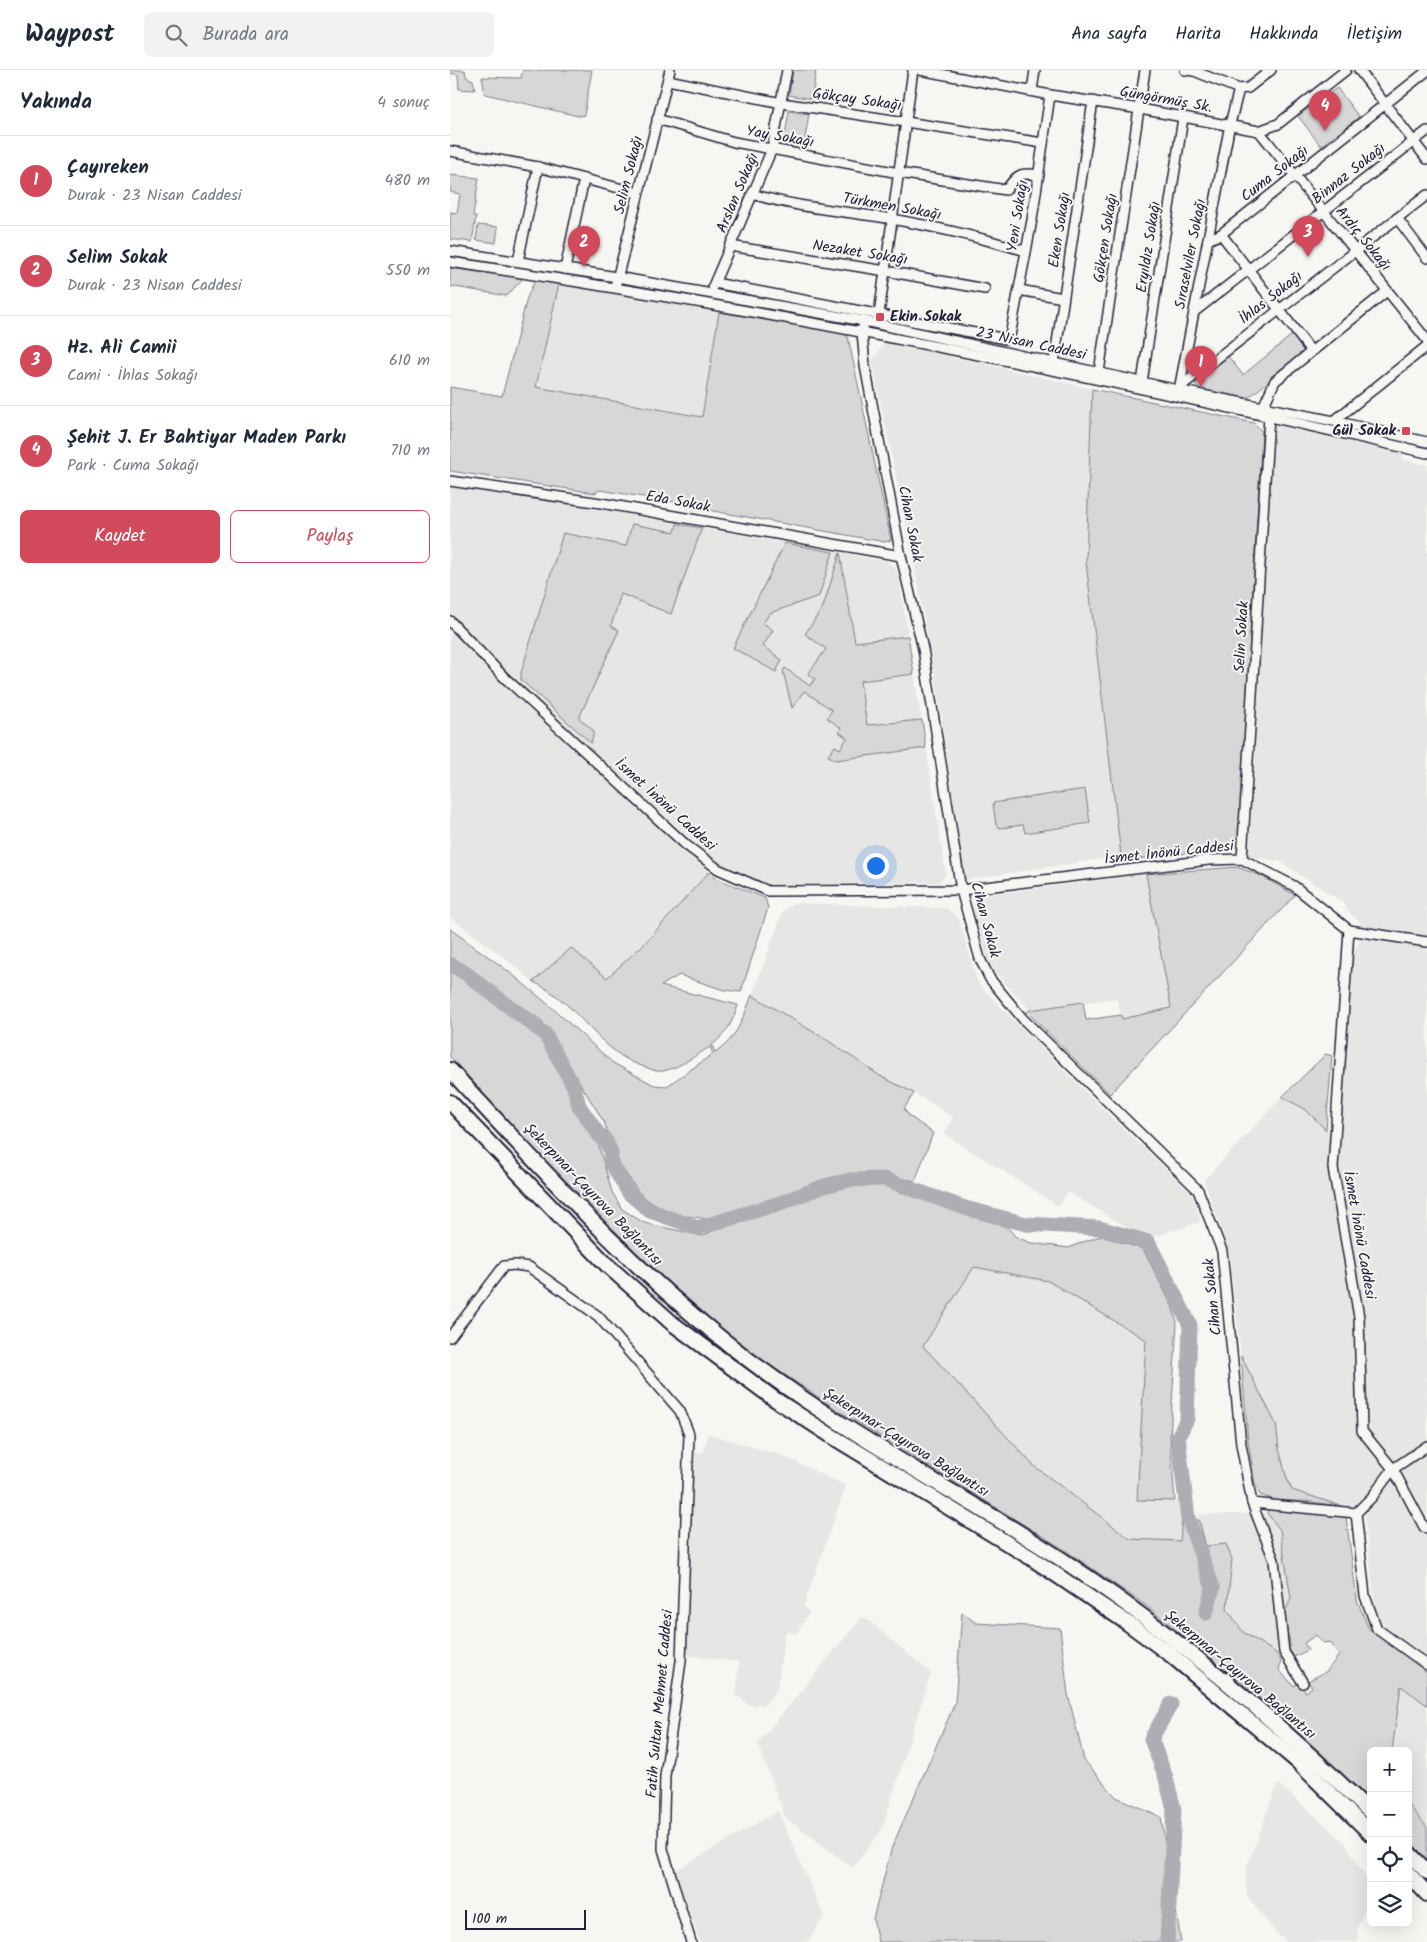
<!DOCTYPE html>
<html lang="tr">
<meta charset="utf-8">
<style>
:root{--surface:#fff;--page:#f2f2f3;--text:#1f2937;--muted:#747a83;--line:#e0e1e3;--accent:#d1495b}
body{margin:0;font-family:Kalam,sans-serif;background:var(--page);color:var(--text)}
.controls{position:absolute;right:15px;bottom:15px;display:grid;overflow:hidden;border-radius:8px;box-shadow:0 5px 20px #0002}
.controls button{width:45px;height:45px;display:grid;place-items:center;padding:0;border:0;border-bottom:1px solid var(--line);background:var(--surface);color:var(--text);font:25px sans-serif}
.scale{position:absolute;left:15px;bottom:12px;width:121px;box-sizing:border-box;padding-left:5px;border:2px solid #22223b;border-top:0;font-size:14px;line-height:18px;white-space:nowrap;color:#22223b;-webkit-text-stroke:4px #f6f6f2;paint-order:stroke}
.you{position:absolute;left:425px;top:795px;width:18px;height:18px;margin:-12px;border:4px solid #fff;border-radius:50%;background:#1a73e8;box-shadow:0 0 0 8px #1a73e833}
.badge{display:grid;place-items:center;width:32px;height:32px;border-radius:50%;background:var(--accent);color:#fff;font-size:16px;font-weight:700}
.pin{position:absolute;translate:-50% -41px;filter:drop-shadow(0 1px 2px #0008)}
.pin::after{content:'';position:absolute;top:26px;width:18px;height:15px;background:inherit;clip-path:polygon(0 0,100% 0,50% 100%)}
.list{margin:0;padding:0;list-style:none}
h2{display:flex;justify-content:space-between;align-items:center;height:65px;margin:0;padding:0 20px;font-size:21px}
h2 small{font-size:16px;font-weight:400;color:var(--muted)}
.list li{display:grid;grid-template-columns:32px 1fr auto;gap:15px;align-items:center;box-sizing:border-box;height:90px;padding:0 20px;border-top:1px solid var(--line)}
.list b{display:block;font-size:19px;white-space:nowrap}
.list p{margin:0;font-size:16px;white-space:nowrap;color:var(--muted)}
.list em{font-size:16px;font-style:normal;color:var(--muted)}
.actions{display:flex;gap:10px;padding:15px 20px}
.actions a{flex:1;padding:11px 0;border:1px solid var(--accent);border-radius:8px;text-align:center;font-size:18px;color:var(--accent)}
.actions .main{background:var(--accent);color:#fff}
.icon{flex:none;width:28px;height:28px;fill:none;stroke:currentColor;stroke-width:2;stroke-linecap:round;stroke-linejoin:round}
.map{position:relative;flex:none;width:977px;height:1872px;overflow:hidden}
header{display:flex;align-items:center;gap:30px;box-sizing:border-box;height:70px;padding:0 25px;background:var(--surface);border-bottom:1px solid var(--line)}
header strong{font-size:24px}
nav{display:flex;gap:28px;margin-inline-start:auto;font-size:18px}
.search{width:350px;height:45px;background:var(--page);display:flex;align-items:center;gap:12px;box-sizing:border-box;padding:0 18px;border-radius:8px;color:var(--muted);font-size:19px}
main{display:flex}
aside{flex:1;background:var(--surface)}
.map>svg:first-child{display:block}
.built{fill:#e6e6e4}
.green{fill:#d7d7d7;stroke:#7c7c89}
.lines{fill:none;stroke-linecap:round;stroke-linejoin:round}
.river{stroke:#adadb3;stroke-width:15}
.minor-casing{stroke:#22223b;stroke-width:12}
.highway-casing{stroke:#22223b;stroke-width:18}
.minor{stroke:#f6f6f2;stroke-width:9}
.highway{stroke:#f6f6f2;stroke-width:14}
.poi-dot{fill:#d1495b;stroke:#f6f6f2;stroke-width:2}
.labels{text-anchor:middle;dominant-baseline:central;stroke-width:4;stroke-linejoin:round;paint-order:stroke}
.street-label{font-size:15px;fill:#22223b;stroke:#f6f6f2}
.poi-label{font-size:15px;font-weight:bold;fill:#22223b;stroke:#f6f6f2;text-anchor:start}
</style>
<header>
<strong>Waypost</strong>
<div class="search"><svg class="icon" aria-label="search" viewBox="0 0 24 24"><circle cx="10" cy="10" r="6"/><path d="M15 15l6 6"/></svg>Burada ara</div>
<nav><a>Ana sayfa</a><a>Harita</a><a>Hakkında</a><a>İletişim</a></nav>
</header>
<main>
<aside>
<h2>Yakında<small>4 sonuç</small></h2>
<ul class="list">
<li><span class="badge">1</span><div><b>Çayıreken</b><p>Durak · 23 Nisan Caddesi</p></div><em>480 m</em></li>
<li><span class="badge">2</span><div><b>Selim Sokak</b><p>Durak · 23 Nisan Caddesi</p></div><em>550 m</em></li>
<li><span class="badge">3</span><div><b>Hz. Ali Camii</b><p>Cami · İhlas Sokağı</p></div><em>610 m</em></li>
<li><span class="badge">4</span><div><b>Şehit J. Er Bahtiyar Maden Parkı</b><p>Park · Cuma Sokağı</p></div><em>710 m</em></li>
</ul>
<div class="actions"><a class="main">Kaydet</a><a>Paylaş</a></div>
</aside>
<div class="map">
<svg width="977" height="1872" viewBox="0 0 977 1872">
<rect width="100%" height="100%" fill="#f6f6f2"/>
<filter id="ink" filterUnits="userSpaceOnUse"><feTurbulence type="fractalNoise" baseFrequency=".02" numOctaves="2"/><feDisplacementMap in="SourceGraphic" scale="10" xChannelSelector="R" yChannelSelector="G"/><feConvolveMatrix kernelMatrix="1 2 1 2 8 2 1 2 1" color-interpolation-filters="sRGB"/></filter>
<g filter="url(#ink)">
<g class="built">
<path d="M109,214L269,242L252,347L86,317Z"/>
<path d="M435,271L642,319L636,492L671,786L515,810L488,623L462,483L422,292Z"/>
<path d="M824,353L953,380L952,389L977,395V1590L935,1558L925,1537L914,1442L842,1420L837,1409L829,1379L826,1354L791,1286L779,1182L754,1110L832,1027L855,1039L876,1060L891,1062L903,881L910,872L911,853L896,840V835L829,791L799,786Z"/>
<path d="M0,413L437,491L445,498L448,502L496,804L489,812L320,815L270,795L136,676L236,775L259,802L195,873L157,908L121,878L83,912L65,896L0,847Z"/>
<path d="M696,804L721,938L672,949L667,928L580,940L539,896L523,836L529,826Z"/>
<path d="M343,833L496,838L505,845L509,849L524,901L530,916L658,1044L742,1124L751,1152L697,1169L618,1122L609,1136L494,1064L503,1047L464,1023L430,1006L377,970L302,925L333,841Z"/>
<path d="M524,1197L598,1211L696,1270L687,1429L734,1432L730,1471L680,1469L583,1395L472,1276Z"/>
<path d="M258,1364L331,1385L396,1416L354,1535L359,1543L347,1563L335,1562L327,1619L315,1635H299L286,1625L289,1592L236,1585L245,1382L253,1383Z"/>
<path d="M817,1443L830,1460L841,1528L828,1556L826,1583L793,1562L777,1539L782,1489L756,1476L748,1445Z"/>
<path d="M413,1546L481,1603L432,1759L403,1798L335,1747L308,1673Z"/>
<path d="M951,1615L977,1635V1757L958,1734V1681H942Z"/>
<path d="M828,1713L896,1774L921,1817V1825L907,1859L908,1872H837L826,1863L797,1826L795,1802Z"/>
<path d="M328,1741L374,1846L357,1872H250L225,1801Z"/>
</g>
<g class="green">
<path d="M0,0H15L16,7L23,10L25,20L9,19L8,5L0,3Z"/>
<path d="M73,0H142L134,45L128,46L35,24L32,7L71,8Z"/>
<path d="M343,0H366L362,29L339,25Z"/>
<path d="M887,18L909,47L871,76L848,46Z"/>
<path d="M339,41L359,44L353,80L333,77Z"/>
<path d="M0,105L29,108L23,146L26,147L22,172L0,169V142L7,143L10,124L0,122Z"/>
<path d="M28,155L48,157L46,173L26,170Z"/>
<path d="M0,198L73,208L57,226L0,216Z"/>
<path d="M85,210L109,214L86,317L252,347L269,242L393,263L398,267L441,470L435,472L230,435L225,432L150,420L145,423L0,401V317L52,326L77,228Z"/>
<path d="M842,265L855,282L798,328L750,319L745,314L778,286L793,305Z"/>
<path d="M642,319L804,353L812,361L788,777L757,776L755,781L679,790L671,786L636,492Z"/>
<path d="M182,454L225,462L227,454L252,458L221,544L171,524L161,556L169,560L129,648L144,661L141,673L71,610V603L113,463L176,476Z"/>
<path d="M335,473L383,482L369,526L320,543L313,553L323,560L313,576L332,590L326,602L283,578Z"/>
<path d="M390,483L405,572L458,566L464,604L410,611L417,655L472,650L476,678L386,690L378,686L385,676L390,679L397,668L389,662L391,658L377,648L382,640L354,621L342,638L333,601L335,598L360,616L365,609L358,604L376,579L355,564L373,537Z"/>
<path d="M635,719L640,753L575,763L573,755L550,758L546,755L543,733Z"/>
<path d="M787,797L809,805L845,825L660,1024L577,942L580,940L633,932L636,950L671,945L672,949L721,938L696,804Z"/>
<path d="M259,802L263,807L315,828L318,838L291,922L274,920L229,905L211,916L288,935C283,952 276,964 262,975L265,983C288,967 292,950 302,925L377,970L430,1006L464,1023L454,1039L459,1046L483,1063L465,1111L427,1104L370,1111L333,1129L267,1150L226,1145L192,1127L170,1095L154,1052L91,950L0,889V859L58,901L99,935L163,993L204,1015L217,1016L263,984L260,977C245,985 230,998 213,1001C208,1002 202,1000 198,998C148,985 129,931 83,912L121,878L157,908L195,873Z"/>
<path d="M0,898L25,914L48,933L90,963L93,972L109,1003L119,1017L126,1035L142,1059L147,1070L162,1122L172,1139L194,1153L253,1166L277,1153L361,1126L371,1121L399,1114L436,1113L497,1137L557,1157L566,1167L581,1173L619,1178L630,1173L651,1166L693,1179L722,1236L727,1252L720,1367L725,1431L687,1430L696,1270L598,1211L524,1197L473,1276L583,1395L680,1469L730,1471L732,1449L749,1450L756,1476L776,1474L782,1489L777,1539L793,1562L826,1583L831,1591L829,1600L844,1616L848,1613L856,1622L862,1617L858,1611L877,1601L889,1585L880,1572L873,1573L866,1565L854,1573L858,1580L844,1587L838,1578L840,1572L834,1549L835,1542L841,1528L830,1460L817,1443L818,1437L896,1447L907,1530L919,1559L977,1602V1635L951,1616L942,1681H921V1731L870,1682L795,1615L698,1537L615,1480L386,1339L296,1279L224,1217L186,1182L80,1074L0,987Z"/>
<path d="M876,984L882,986L876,1060L855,1039L832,1027Z"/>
<path d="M791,1286L826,1354L829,1379L837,1409L842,1420L895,1437L855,1431H828L810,1425L805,1414L798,1371Z"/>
<path d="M512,1542L526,1553L610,1558L618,1624L634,1690L666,1727L711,1747L731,1872H428L423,1849L442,1777L505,1633Z"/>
<path d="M958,1734L977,1757V1790L958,1769Z"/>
</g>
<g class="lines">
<g class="river">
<path d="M0,894L14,902L95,964L124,1017L129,1036L149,1065L156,1071L161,1083L160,1091L179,1123L200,1141L248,1158L330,1133L374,1116L400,1110L434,1109L515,1138L576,1154L649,1158L698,1172L740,1255L737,1349L728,1367L738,1448L763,1518L756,1543"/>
<path d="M717,1872L724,1739L715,1705L701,1669L721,1634"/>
</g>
<defs>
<g id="minor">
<path d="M470,0L600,25L690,39L809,61"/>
<path d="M735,0L744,1L789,19"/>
<path d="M909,0L977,89"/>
<path d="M218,10L332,33L593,73"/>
<path d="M582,21L585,0"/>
<path d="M207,49L284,72L449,103L556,120C567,105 569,102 589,105"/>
<path d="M809,61L977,270"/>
<path d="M809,61L828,54L896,0"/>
<path d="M0,81L88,97L188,123"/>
<path d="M302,124C348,138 395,141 442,149C487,157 532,168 576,181"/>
<path d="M947,148L977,188"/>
<path d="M771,164L861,281"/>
<path d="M758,170L771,164L977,1"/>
<path d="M280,176L436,201L535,219"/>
<path d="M0,181L167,207L414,251L737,322L884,351L977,372"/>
<path d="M68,191L88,97"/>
<path d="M0,192C328,241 654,307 977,383"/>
<path d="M115,199L134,109"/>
<path d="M166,213L220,0"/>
<path d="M265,213L556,269L560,266L582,150L600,25"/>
<path d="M263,216L322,79L337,0"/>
<path d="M569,220L613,228"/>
<path d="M744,242L977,61"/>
<path d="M429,244L463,0"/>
<path d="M414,251L412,262L415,296L451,486L473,579L511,820L530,889L540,909L573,949L748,1120L772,1181L791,1374L802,1433L906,1443L922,1427L943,1399L977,1376"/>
<path d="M604,293L643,31"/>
<path d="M649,302L695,0"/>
<path d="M692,312L733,48"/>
<path d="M730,317L977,125"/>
<path d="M729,320L780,54L789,19L798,18L821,0"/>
<path d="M813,337L825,311L937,221"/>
<path d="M884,351L977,276"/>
<path d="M0,411L151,433L451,486"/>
<path d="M0,551L54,607L236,775L268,799L318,821L511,820L759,790L792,789L844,816L899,860"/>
<path d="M792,789L819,346"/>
<path d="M899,860L883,1098L909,1247L912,1361L943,1399L974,1457L977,1459"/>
<path d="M899,860L977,872"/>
<path d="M0,1267L54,1196L65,1195L79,1197L148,1246L230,1341L239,1364L231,1591L215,1706L213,1779L241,1872"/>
<path d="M802,1433L824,1490L834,1582L853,1613"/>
<path d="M906,1443L915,1526L927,1559L977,1595"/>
</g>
<g id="highway">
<path d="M0,1000C93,1100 185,1204 295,1287C396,1364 510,1423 617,1493C727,1566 827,1651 921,1743"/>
<path d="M0,1032L157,1195L222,1253L323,1328L380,1365L583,1489L679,1554L721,1585L848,1692L921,1764"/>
<path d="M958,1782L977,1802"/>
<path d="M958,1803L977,1824"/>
</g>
</defs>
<use href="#minor" class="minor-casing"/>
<use href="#highway" class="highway-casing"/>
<use href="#minor" class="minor"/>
<use href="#highway" class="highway"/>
</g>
</g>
<g class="poi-dot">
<rect x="425" y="242" width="10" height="10" rx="2.5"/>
<rect x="951" y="356" width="10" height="10" rx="2.5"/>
</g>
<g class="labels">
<g class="street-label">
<text transform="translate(407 30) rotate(8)">Gökçay Sokağı</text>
<text transform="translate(716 30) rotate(10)">Güngörmüş Sk.</text>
<text transform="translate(330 67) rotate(10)">Yay Sokağı</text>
<text transform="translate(825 104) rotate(-38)">Cuma Sokağı</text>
<text transform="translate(899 104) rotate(-38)">Binnaz Sokağı</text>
<text transform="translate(179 105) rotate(-76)">Selim Sokağı</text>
<text transform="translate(288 123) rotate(-67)">Arslan Sokağı</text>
<text transform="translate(442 137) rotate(10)">Türkmen Sokağı</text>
<text transform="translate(568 146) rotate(-81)">Yeni Sokağı</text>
<text transform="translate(610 160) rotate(-81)">Eken Sokağı</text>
<text transform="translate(656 168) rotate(-81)">Gökçen Sokağı</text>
<text transform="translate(913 169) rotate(51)">Ardıç Sokağı</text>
<text transform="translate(699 177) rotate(-81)">Eryıldız Sokağı</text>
<text transform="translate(410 183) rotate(9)">Nezaket Sokağı</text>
<text transform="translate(741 184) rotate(-79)">Sıraselviler Sokağı</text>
<text transform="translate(821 228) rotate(-38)">İhlas Sokağı</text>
<text transform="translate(581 274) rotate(12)">23 Nisan Caddesi</text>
<text transform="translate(228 432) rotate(10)">Eda Sokak</text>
<text transform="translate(460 454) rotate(79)">Cihan Sokak</text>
<text transform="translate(792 567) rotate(-87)">Selin Sokak</text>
<text transform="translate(215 735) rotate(42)">İsmet İnönü Caddesi</text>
<text transform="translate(719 783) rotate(-6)">İsmet İnönü Caddesi</text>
<text transform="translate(535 850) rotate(75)">Cihan Sokak</text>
<text transform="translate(143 1125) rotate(46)">Şekerpınar-Çayırova Bağlantısı</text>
<text transform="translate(909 1165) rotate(80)">İsmet İnönü Caddesi</text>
<text transform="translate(763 1227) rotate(-96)">Cihan Sokak</text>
<text transform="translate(456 1373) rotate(32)">Şekerpınar-Çayırova Bağlantısı</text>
<text transform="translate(790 1605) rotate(40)">Şekerpınar-Çayırova Bağlantısı</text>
<text transform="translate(210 1634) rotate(-85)">Fatih Sultan Mehmet Caddesi</text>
</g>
<g class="poi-label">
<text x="440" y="247">Ekin Sokak</text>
<text x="946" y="361" text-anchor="end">Gül Sokak</text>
</g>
</g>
</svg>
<div class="controls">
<button>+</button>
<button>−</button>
<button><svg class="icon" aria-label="locate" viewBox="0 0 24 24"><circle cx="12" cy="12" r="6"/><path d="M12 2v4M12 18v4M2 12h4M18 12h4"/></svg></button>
<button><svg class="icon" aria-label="layers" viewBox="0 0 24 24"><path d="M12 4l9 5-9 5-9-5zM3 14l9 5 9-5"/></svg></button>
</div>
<div class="scale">100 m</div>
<div class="you"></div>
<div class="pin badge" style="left:751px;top:317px">1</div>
<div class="pin badge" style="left:134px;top:197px">2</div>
<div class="pin badge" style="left:858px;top:187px">3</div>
<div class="pin badge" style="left:875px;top:61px">4</div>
</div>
</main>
